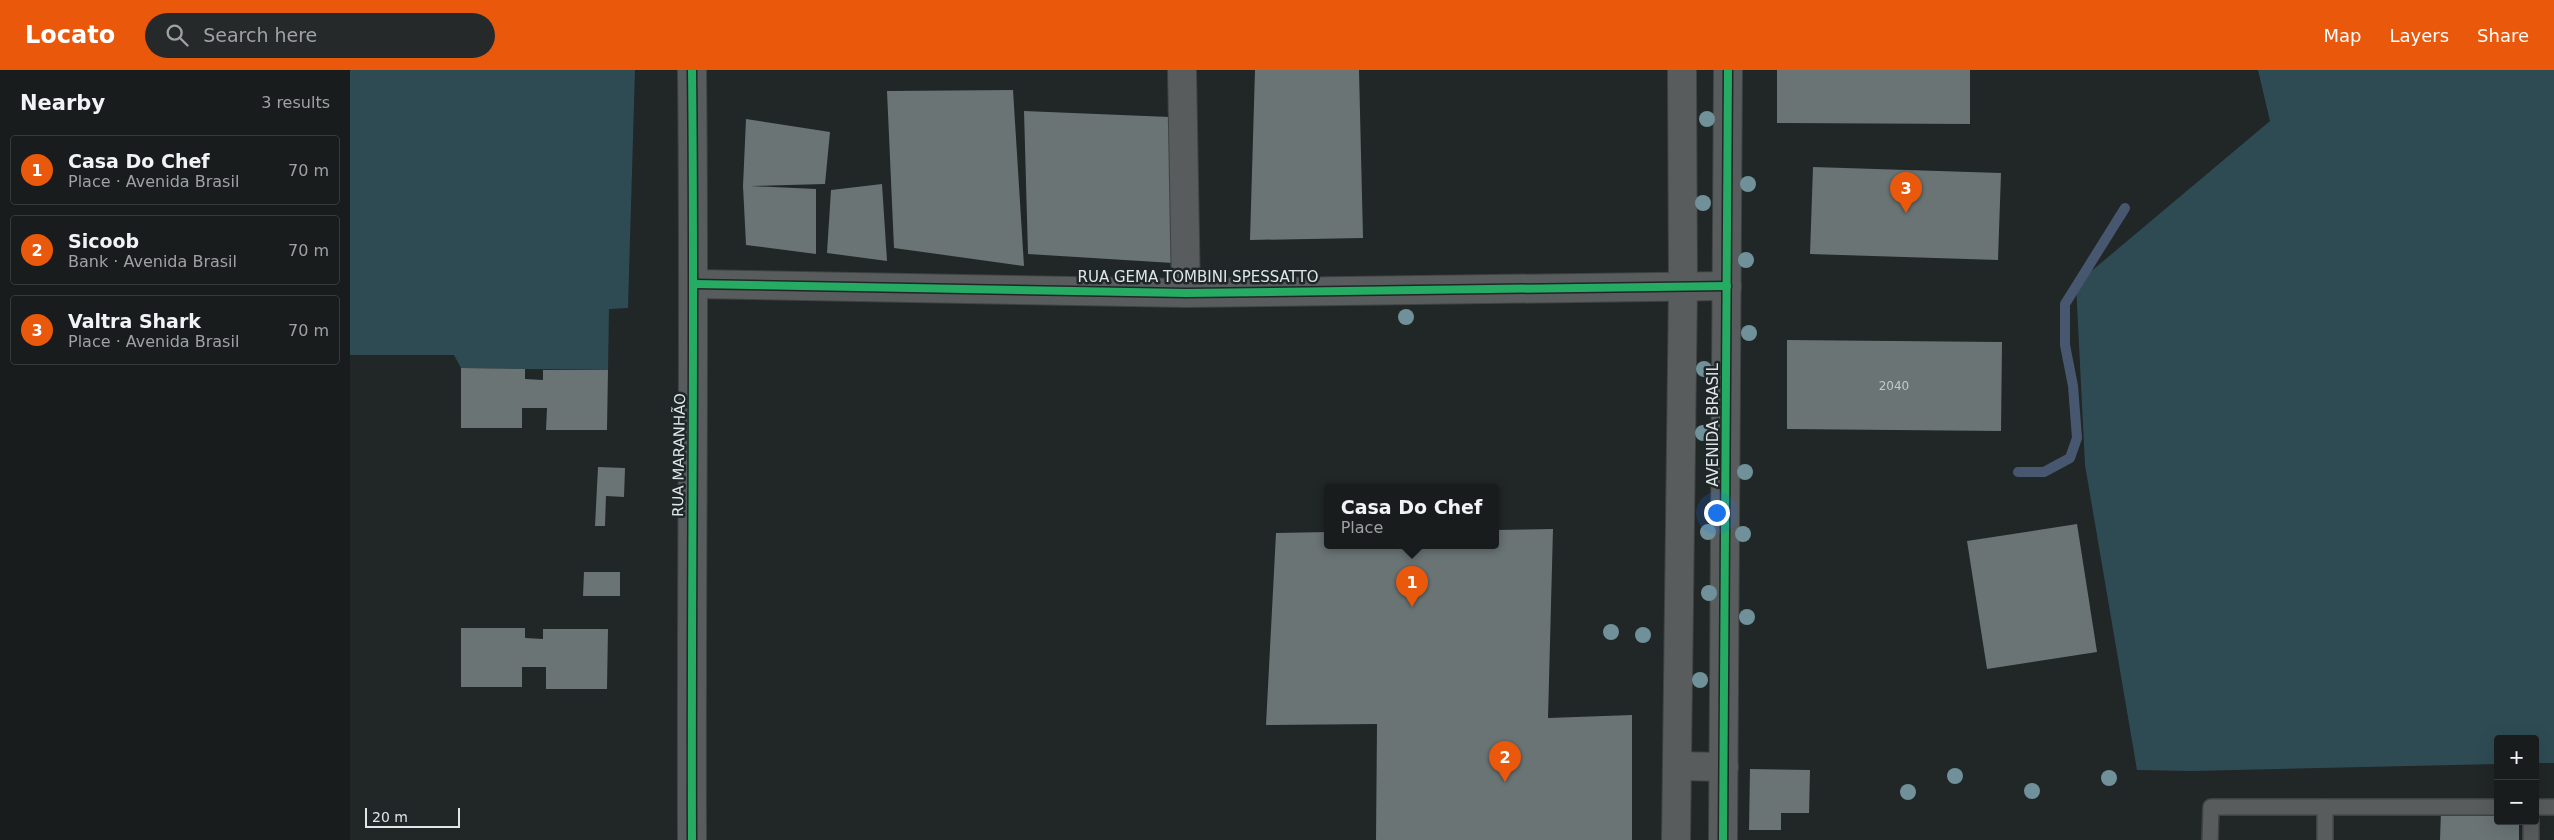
<!DOCTYPE html>
<meta charset="utf-8">
<style>
:root{--surface:#191c1d;--page:#26292a;--text:#f1f3f6;--muted:#9fa1a4;--line:#373a3b;--accent:#ea580c}
body{margin:0;font-family:"DejaVu Sans",sans-serif;background:var(--page);color:var(--text)}
.controls{position:absolute;right:15px;bottom:15px;display:grid;overflow:hidden;border-radius:5px;box-shadow:0 5px 20px #0002}
.controls button{width:45px;height:45px;display:grid;place-items:center;padding:0;border:0;border-bottom:1px solid var(--line);background:var(--surface);color:var(--text);font:25px sans-serif}
.scale{position:absolute;left:15px;bottom:12px;width:95px;box-sizing:border-box;padding-left:5px;border:2px solid #e0e5e6;border-top:0;font-size:14px;line-height:18px;white-space:nowrap;color:#e0e5e6;-webkit-text-stroke:4px #1f2729;paint-order:stroke}
.you{position:absolute;left:1366px;top:442px;width:18px;height:18px;margin:-12px;border:4px solid #fff;border-radius:50%;background:#1a73e8;box-shadow:0 0 0 8px #1a73e833}
.badge{display:grid;place-items:center;width:32px;height:32px;border-radius:50%;background:var(--accent);color:#fff;font-size:16px;font-weight:700}
.pin{position:absolute;translate:-50% -41px;filter:drop-shadow(0 1px 2px #0008)}
.pin::after{content:'';position:absolute;top:26px;width:18px;height:15px;background:inherit;clip-path:polygon(0 0,100% 0,50% 100%)}
.popup{position:absolute;left:974px;top:414px;width:175px;height:65px;box-sizing:border-box;display:grid;place-content:center;border-radius:5px;background:var(--surface);filter:drop-shadow(0 1px 4px #0005);font-size:16px;white-space:nowrap;color:var(--muted)}
.popup b{font-size:19px;color:var(--text)}
.popup::after{content:'';position:absolute;left:50%;top:100%;margin-left:-10px;border:10px solid transparent;border-top-color:var(--surface)}
.list{margin:0;padding:0;list-style:none}
h2{display:flex;justify-content:space-between;align-items:center;height:65px;margin:0;padding:0 20px;font-size:21px}
h2 small{font-size:16px;font-weight:400;color:var(--muted)}
.list li{display:grid;grid-template-columns:32px 1fr auto;gap:15px;align-items:center;box-sizing:border-box;height:70px;margin:0 10px 10px;padding:0 10px;border:1px solid var(--line);border-radius:5px}
.list b{display:block;font-size:19px;white-space:nowrap}
.list p{margin:0;font-size:16px;white-space:nowrap;color:var(--muted)}
.list em{font-size:16px;font-style:normal;color:var(--muted)}
.icon{flex:none;width:28px;height:28px;fill:none;stroke:currentColor;stroke-width:2;stroke-linecap:round;stroke-linejoin:round}
.map{position:relative;flex:none;width:2204px;height:770px;overflow:hidden}
header{display:flex;align-items:center;gap:30px;box-sizing:border-box;height:70px;padding:0 25px;background:var(--accent);color:#fff}
header strong{font-size:24px}
nav{display:flex;gap:28px;margin-inline-start:auto;font-size:18px}
.search{width:350px;height:45px;background:var(--page);display:flex;align-items:center;gap:12px;box-sizing:border-box;padding:0 18px;border-radius:28px;color:var(--muted);font-size:19px}
main{display:flex}
aside{flex:1;background:var(--surface)}
.map>svg:first-child{display:block}
.green{fill:#2e4b53}
.lines{fill:none;stroke-linecap:round;stroke-linejoin:round}
.stream{stroke:#46576f;stroke-width:10}
.building{fill:#6a7475}
.lane-casing{stroke:#3e4243;stroke-width:18}
.street-casing{stroke:#3e4243;stroke-width:30}
.secondary-casing{stroke:#3e4243;stroke-width:30}
.lane{stroke:#595c5d;stroke-width:15}
.street{stroke:#595c5d;stroke-width:28}
.secondary{stroke:#595c5d;stroke-width:28}
.cycleway-casing{stroke:#1f2729;stroke-width:11}
.cycleway{stroke:#26ab63;stroke-width:8}
.tree{fill:#70919a}
.labels{text-anchor:middle;dominant-baseline:central;stroke-width:5;stroke-linejoin:round;paint-order:stroke}
.number-label{font-size:12px;fill:#c2c9ca}
.street-label{font-size:15px;fill:#e0e5e6;stroke:#1f2729}
</style>
<header>
<strong>Locato</strong>
<div class="search"><svg class="icon" aria-label="search" viewBox="0 0 24 24"><circle cx="10" cy="10" r="6"/><path d="M15 15l6 6"/></svg>Search here</div>
<nav><a>Map</a><a>Layers</a><a>Share</a></nav>
</header>
<main>
<aside>
<h2>Nearby<small>3 results</small></h2>
<ul class="list">
<li><span class="badge">1</span><div><b>Casa Do Chef</b><p>Place · Avenida Brasil</p></div><em>70 m</em></li>
<li><span class="badge">2</span><div><b>Sicoob</b><p>Bank · Avenida Brasil</p></div><em>70 m</em></li>
<li><span class="badge">3</span><div><b>Valtra Shark</b><p>Place · Avenida Brasil</p></div><em>70 m</em></li>
</ul>
</aside>
<div class="map">
<svg width="2204" height="770" viewBox="0 0 2204 770">
<rect width="100%" height="100%" fill="#212627"/>
<g class="green">
<path d="M0,0H285L278,238L259,239L258,300L111,298L104,285H0Z"/>
<path d="M1908,0H2204V693H2185V669H2148V694L1842,701L1787,700L1735,395L1726,214L1920,51Z"/>
</g>
<g class="lines">
<path class="stream" d="M1668,402H1694L1720,388L1727,368L1723,316L1715,275V234L1775,138"/>
</g>
<g class="building">
<path d="M905,0H1009L1013,168L900,170Z"/>
<path d="M1427,0H1620V54L1427,53Z"/>
<path d="M663,20L674,196L544,178L537,21Z"/>
<path d="M674,41L820,47L823,193L678,184Z"/>
<path d="M396,49L480,62L475,114L400,116L466,119V184L396,175L393,116Z"/>
<path d="M1463,97L1651,103L1648,190L1460,184Z"/>
<path d="M532,114L537,191L477,183L481,120Z"/>
<path d="M1437,270L1652,272L1651,361L1437,359Z"/>
<path d="M111,298L175,299V309L193,310V300H258L257,360H196L197,338H172V358H111Z"/>
<path d="M248,397L275,398L274,427L256,426L255,456H245Z"/>
<path d="M1727,454L1747,582L1637,599L1617,471Z"/>
<path d="M1203,459L1198,648L1282,645V770H1026L1027,654L916,655L926,463L978,462V476H1146V460Z"/>
<path d="M234,502H270V526H233Z"/>
<path d="M111,558H175V568L193,569V559H258L257,619H196V597H172V617H111Z"/>
<path d="M1400,699L1460,700L1459,743H1431V760H1399Z"/>
<path d="M2091,740L2148,744V751H2169V770H2090Z"/>
</g>
<g class="lines">
<defs>
<g id="lane">
<path d="M2185,737H2204"/>
<path d="M1860,770L1861,737H2148"/>
<path d="M1975,770V737"/>
<path d="M2181,770V751"/>
</g>
<path id="street" d="M832,0L836,223"/>
<g id="secondary">
<path d="M345,214L836,223L1377,216"/>
<path d="M1327,696L1374,697"/>
<path d="M342,770C341,513 345,257 342,0"/>
<path d="M1326,770L1333,216L1332,0"/>
<path d="M1373,770L1378,0"/>
</g>
</defs>
<use href="#lane" class="lane-casing"/>
<use href="#street" class="street-casing"/>
<use href="#secondary" class="secondary-casing"/>
<use href="#lane" class="lane"/>
<use href="#street" class="street"/>
<use href="#secondary" class="secondary"/>
<defs>
<g id="cycleway">
<path d="M345,214L836,223L1377,216"/>
<path d="M342,770C341,513 345,257 342,0"/>
<path d="M1373,770L1378,0"/>
</g>
</defs>
<use href="#cycleway" class="cycleway-casing"/>
<use href="#cycleway" class="cycleway"/>
</g>
<g class="tree">
<circle cx="1357" cy="49" r="8"/>
<circle cx="1398" cy="114" r="8"/>
<circle cx="1353" cy="133" r="8"/>
<circle cx="1396" cy="190" r="8"/>
<circle cx="1056" cy="247" r="8"/>
<circle cx="1399" cy="263" r="8"/>
<circle cx="1354" cy="299" r="8"/>
<circle cx="1353" cy="363" r="8"/>
<circle cx="1395" cy="402" r="8"/>
<circle cx="1358" cy="462" r="8"/>
<circle cx="1393" cy="464" r="8"/>
<circle cx="1359" cy="523" r="8"/>
<circle cx="1397" cy="547" r="8"/>
<circle cx="1261" cy="562" r="8"/>
<circle cx="1293" cy="565" r="8"/>
<circle cx="1350" cy="610" r="8"/>
<circle cx="1605" cy="706" r="8"/>
<circle cx="1759" cy="708" r="8"/>
<circle cx="1682" cy="721" r="8"/>
<circle cx="1558" cy="722" r="8"/>
</g>
<g class="labels">
<g class="number-label">
<text x="1544" y="316">2040</text>
</g>
<g class="street-label">
<text x="848" y="207">RUA GEMA TOMBINI SPESSATTO</text>
<text transform="translate(1363 355) rotate(-90)">AVENIDA BRASIL</text>
<text transform="translate(329 385) rotate(-89)">RUA MARANHÃO</text>
</g>
</g>
</svg>
<div class="controls">
<button>+</button>
<button>−</button>
</div>
<div class="scale">20 m</div>
<div class="you"></div>
<div class="pin badge" style="left:1062px;top:537px">1</div>
<div class="popup"><b>Casa Do Chef</b>Place</div>
<div class="pin badge" style="left:1155px;top:712px">2</div>
<div class="pin badge" style="left:1556px;top:143px">3</div>
</div>
</main>
